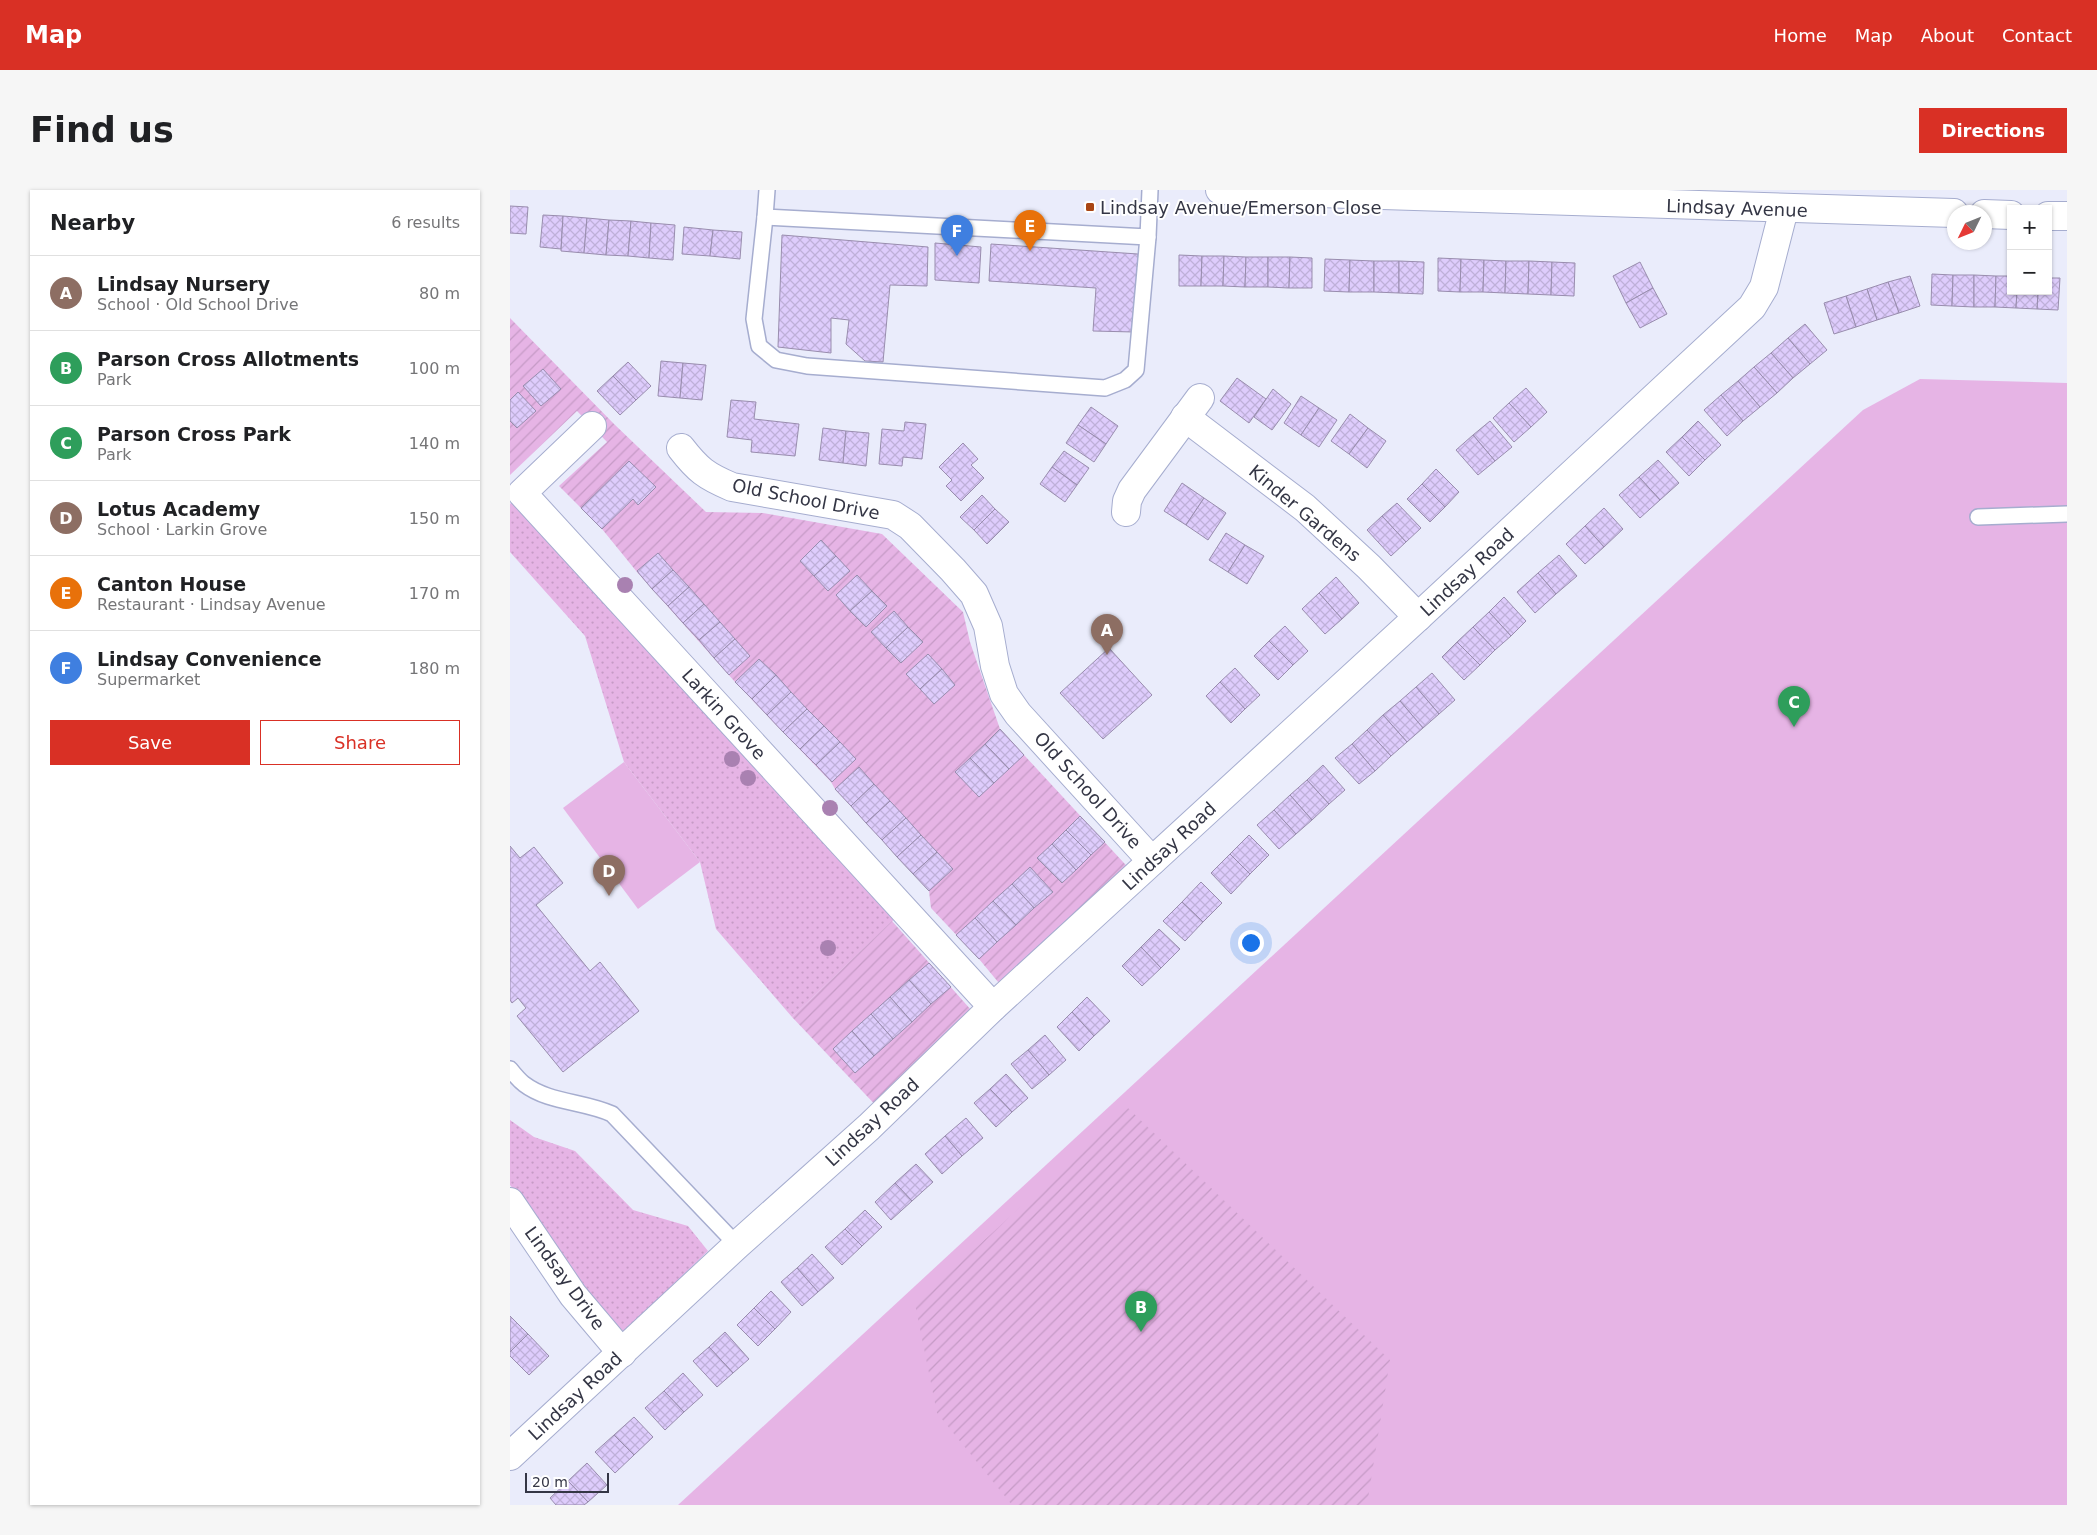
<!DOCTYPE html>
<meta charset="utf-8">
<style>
:root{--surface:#fff;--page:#f6f6f6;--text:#202124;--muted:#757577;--line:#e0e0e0;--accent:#d93025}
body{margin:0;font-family:"DejaVu Sans",sans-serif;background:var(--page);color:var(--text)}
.controls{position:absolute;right:15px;top:15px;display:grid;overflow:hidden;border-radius:0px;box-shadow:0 1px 4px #0004}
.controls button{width:45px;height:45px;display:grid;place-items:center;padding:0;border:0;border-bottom:1px solid var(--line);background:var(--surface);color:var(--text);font:25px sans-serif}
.compass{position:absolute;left:1437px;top:15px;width:45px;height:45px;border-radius:50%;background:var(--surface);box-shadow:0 1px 4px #0004;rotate:227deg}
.scale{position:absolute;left:15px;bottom:12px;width:84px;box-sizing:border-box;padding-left:5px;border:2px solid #343645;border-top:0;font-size:14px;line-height:18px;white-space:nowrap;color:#343645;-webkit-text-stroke:4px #fff;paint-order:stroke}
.you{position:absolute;left:740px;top:752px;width:18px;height:18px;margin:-12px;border:4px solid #fff;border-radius:50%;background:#1a73e8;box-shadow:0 0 0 8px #1a73e833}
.badge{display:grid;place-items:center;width:32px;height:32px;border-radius:50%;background:var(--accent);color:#fff;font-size:16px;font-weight:700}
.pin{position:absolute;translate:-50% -41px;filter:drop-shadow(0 1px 2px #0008)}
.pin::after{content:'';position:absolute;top:26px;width:18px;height:15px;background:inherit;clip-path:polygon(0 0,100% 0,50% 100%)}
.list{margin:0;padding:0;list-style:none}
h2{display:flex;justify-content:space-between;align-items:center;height:65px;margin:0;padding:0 20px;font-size:21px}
h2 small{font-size:16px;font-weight:400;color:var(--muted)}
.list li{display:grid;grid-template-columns:32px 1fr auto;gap:15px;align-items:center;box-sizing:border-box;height:75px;padding:0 20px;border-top:1px solid var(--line)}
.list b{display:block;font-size:19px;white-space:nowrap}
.list p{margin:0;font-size:16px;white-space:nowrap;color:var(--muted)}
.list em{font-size:16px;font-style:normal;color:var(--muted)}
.actions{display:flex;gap:10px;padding:15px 20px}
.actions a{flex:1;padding:11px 0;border:1px solid var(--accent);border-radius:0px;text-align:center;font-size:18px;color:var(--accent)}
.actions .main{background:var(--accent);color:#fff}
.map{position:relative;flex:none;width:1557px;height:1315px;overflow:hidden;border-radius:0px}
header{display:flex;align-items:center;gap:30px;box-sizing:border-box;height:70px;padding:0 25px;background:var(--accent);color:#fff}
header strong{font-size:24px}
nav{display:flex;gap:28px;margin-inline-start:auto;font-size:18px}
.intro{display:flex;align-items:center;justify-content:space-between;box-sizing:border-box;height:120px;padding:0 30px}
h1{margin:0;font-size:35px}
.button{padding:12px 22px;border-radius:0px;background:var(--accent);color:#fff;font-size:18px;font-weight:700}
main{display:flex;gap:30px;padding:0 30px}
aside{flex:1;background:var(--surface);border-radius:0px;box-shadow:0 1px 4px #0004}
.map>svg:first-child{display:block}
.grass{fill:url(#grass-dots)}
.park{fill:#e6b4e5}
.garden{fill:url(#garden-furrows)}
.building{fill:url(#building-cross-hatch);stroke:#998dae}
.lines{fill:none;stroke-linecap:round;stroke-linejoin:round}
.service-casing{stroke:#a6adcf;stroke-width:18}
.minor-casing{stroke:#a6adcf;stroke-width:30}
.service{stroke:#fff;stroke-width:15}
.minor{stroke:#fff;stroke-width:28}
.tree{fill:#a981b1}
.poi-dot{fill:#a94514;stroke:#fff;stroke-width:2}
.labels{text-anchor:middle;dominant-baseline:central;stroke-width:4;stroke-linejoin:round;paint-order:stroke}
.poi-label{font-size:18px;fill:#343645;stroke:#fff;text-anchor:start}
.street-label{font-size:18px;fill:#343645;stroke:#fff}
</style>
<header>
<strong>Map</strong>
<nav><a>Home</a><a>Map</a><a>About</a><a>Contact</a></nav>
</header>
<div class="intro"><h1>Find us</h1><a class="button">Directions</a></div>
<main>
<aside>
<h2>Nearby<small>6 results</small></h2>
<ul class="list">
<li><span class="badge" style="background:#8d6e63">A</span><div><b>Lindsay Nursery</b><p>School · Old School Drive</p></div><em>80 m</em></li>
<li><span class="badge" style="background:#2e9e5b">B</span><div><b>Parson Cross Allotments</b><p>Park</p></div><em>100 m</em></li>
<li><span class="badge" style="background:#2e9e5b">C</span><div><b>Parson Cross Park</b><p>Park</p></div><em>140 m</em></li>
<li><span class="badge" style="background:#8d6e63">D</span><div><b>Lotus Academy</b><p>School · Larkin Grove</p></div><em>150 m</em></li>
<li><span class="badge" style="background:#e8710a">E</span><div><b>Canton House</b><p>Restaurant · Lindsay Avenue</p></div><em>170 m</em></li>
<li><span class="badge" style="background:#3f7fe0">F</span><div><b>Lindsay Convenience</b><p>Supermarket</p></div><em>180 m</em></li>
</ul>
<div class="actions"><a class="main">Save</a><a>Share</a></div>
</aside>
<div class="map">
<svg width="1557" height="1315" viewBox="0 0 1557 1315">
<defs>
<pattern id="grass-dots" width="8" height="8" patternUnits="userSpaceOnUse" patternTransform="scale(1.25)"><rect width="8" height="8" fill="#e6b4e5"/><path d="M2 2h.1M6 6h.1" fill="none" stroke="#c69bc6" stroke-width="1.8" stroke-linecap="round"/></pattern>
<pattern id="garden-furrows" width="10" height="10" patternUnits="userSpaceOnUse" patternTransform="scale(1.25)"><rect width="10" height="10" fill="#e6b4e5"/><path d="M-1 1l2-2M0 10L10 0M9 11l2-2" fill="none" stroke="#c69bc6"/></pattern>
<pattern id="building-cross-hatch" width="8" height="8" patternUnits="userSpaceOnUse" patternTransform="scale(1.25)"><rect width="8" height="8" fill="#deccfc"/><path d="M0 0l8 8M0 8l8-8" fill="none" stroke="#bfb0d9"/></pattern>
</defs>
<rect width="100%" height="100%" fill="#eaecfb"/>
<g class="grass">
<path d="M12,303L394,720L282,827L206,739L190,672L114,572L75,446L0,362V314Z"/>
<path d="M0,930L24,947L65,961L123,1020L178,1036L198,1061L114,1142L81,1108L40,1048L0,995Z"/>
</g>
<g class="park">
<path d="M1410,189L1557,193V1315H168L1353,220Z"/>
<path d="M114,572L190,672L128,719L53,618Z"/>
</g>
<g class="garden">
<path d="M0,128L104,234L196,322L253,323L372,344L453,422L460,452L490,539L626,686L498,804L469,769L421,718L419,701L325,599L321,592L225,492L127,382L92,339L49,296L97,252L67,221L0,285Z"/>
<path d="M382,731L470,830L373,923L282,827Z"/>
<path d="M618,918L880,1170L857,1315H502L427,1223L405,1114Z"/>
</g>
<g class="building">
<path d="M0,16L18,17L16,44L0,43Z"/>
<path d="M33,25L53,26L51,59L30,57Z"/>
<path d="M53,26L77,28L74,63L51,61Z"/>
<path d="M77,28L99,30L96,65L74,63Z"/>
<path d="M99,30L121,31L118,66L96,65Z"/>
<path d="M121,31L141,33L139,68L118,66Z"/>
<path d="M141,33L165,35L163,70L139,68Z"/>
<path d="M174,37L203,40L200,66L172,64Z"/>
<path d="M203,40L232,42L230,69L200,66Z"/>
<path d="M272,45L418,57L417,96L380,95L373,172L355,171L336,154L339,130L321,128V163L268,157Z"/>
<path d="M425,53L471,57L469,93L425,90Z"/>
<path d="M481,54L628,64V104L625,102L624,142L583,141L586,98L479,91Z"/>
<path d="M669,65L692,66L691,96H669Z"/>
<path d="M692,66H714L713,96H691Z"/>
<path d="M714,66L736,67L735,97L713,96Z"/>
<path d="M736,67H758V97H735Z"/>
<path d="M758,67H780L779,98L758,97Z"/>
<path d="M780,67L802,68V98H779Z"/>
<path d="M928,68L951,69L950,102L928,101Z"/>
<path d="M815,69L840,70L839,102L814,101Z"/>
<path d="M951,69L974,70L973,102H950Z"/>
<path d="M840,70L864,71V102H839Z"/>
<path d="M974,70L996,71L995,103L973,102Z"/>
<path d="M864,71H889V103L864,102Z"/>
<path d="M889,71L914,72L913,104L889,103Z"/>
<path d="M996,71H1019L1018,104L995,103Z"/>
<path d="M1019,71L1042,72L1041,105L1018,104Z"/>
<path d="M1042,72L1065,73L1064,106L1041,105Z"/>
<path d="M1130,72L1143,98L1116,113L1103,86Z"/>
<path d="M1422,84L1443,85L1442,116L1421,115Z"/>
<path d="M1443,85H1464V117L1442,116Z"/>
<path d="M1464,85L1486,86L1485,117H1464Z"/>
<path d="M1400,86L1410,116L1389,123L1378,92Z"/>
<path d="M1486,86H1501V101H1507L1506,118L1485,117Z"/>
<path d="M1538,88H1550L1548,120L1527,119L1528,101H1538Z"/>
<path d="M1378,92L1389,123L1367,130L1357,99Z"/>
<path d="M1143,98L1157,124L1130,138L1116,113Z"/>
<path d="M1357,99L1367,130L1346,137L1336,106Z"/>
<path d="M1507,101H1528L1527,119L1506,118Z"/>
<path d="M1336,106L1346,137L1324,144L1314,113Z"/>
<path d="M1295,134L1317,160L1300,174L1278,148Z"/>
<path d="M1278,148L1300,174L1283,188L1261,163Z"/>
<path d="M1261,163L1283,188L1267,203L1244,177Z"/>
<path d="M151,171L173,173L170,208L148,206Z"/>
<path d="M118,172L141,196L126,210L103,186Z"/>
<path d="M173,173L196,175L192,210L170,208Z"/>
<path d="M1244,177L1267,203L1250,217L1228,191Z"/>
<path d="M33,179L51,199L31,216L13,196Z"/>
<path d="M103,186L126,210L110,225L87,201Z"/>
<path d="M727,188L756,209L739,233L710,211Z"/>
<path d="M1228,191L1250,217L1233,231L1211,205Z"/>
<path d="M1016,198L1037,222L1021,237L999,213Z"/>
<path d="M763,199L781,214L762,240L744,227Z"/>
<path d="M8,202L26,221L7,238L0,231V210Z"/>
<path d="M1211,205L1233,231L1217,246L1194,220Z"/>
<path d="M791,206L809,218L791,245L774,233Z"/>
<path d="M221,210L246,212L244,229L289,234L285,266L241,262L242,250L217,247Z"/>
<path d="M999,213L1021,237L1004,252L983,228Z"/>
<path d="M581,217L608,236L596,254L568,235Z"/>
<path d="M809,218L827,230L809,257L791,245Z"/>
<path d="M840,224L858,238L839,264L821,251Z"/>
<path d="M980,231L1002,257L985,271L963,245Z"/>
<path d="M1188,231L1211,255L1195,270L1172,247Z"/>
<path d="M395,232L416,234L412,269L393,267L392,276L369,274L372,239L394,241Z"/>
<path d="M568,235L596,254L584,272L556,253Z"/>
<path d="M313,238L336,241L333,273L309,270Z"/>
<path d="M858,238L876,251L857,278L839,264Z"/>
<path d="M336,241L359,243L356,276L333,273Z"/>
<path d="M963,245L985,271L968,285L946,260Z"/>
<path d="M1172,247L1195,270L1179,286L1156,262Z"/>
<path d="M453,253L468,269L461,275L474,288L451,311L436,296L442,290L429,277Z"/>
<path d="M554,261L579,278L567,295L542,277Z"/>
<path d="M1148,270L1169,293L1150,310L1129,287Z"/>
<path d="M119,271L146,297L128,315L123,309L92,339L71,318Z"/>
<path d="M542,277L567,295L555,312L530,294Z"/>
<path d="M926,279L949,302L935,317L912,294Z"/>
<path d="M1129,287L1150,310L1130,328L1109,305Z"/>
<path d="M672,293L694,308L676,335L654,321Z"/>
<path d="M912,294L935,317L920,332L897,309Z"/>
<path d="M472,305L485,319L464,340L450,327Z"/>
<path d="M694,308L716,323L698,350L676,335Z"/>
<path d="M887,313L911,338L896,352L872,326Z"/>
<path d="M1094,318L1113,339L1094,357L1075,336Z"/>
<path d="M485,319L499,332L477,354L464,340Z"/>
<path d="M872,326L896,352L881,366L857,340Z"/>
<path d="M1075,336L1094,357L1075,374L1056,354Z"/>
<path d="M716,343L735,355L718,382L699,370Z"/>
<path d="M311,350L326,366L304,386L290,371Z"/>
<path d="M735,355L754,366L737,394L718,382Z"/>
<path d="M148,363L163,380L142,399L127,381Z"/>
<path d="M1049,365L1067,386L1046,404L1028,383Z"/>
<path d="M326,366L340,381L318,401L304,386Z"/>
<path d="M163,380L179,397L158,416L142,399Z"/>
<path d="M1028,383L1046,404L1025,423L1007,402Z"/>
<path d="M347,385L362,401L340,421L326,405Z"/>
<path d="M826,387L849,413L832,429L809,403Z"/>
<path d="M179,397L194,414L173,433L158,416Z"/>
<path d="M362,401L377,416L356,437L340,421Z"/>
<path d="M809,403L832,429L815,444L792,419Z"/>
<path d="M994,407L1016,431L1001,446L979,422Z"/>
<path d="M194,414L210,432L189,450L173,433Z"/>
<path d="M384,421L398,437L376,458L361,442Z"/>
<path d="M979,422L1001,446L985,460L963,437Z"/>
<path d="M210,432L225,449L204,468L189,450Z"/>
<path d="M775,436L798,461L783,475L759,451Z"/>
<path d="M398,437L413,452L391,473L376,458Z"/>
<path d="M963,437L985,460L970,475L947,452Z"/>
<path d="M225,449L240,466L219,485L204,468Z"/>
<path d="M759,451L783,475L768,490L744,466Z"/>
<path d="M947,452L970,475L954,490L932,467Z"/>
<path d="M599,458L642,505L593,549L550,503Z"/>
<path d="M418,464L432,479L410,499L396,484Z"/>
<path d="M249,469L266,485L242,509L225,492Z"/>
<path d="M725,478L750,505L735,519L710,492Z"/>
<path d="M432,479L445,495L424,514L410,499Z"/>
<path d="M922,483L945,510L929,524L906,497Z"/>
<path d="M266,485L281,502L257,525L242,509Z"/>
<path d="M710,492L735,519L721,533L696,506Z"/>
<path d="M906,497L929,524L913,538L890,511Z"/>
<path d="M281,502L297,519L273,542L257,525Z"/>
<path d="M890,511L913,538L897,552L873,525Z"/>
<path d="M297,519L314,536L290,559L273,542Z"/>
<path d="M873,525L897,552L881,566L857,540Z"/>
<path d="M314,536L330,552L306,575L290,559Z"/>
<path d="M490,539L514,565L499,579L475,554Z"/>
<path d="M857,540L881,566L865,581L842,554Z"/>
<path d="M330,552L346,569L322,592L306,575Z"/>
<path d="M475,554L499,579L484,593L460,568Z"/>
<path d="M842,554L865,581L849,594L825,568Z"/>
<path d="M460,568L484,593L469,607L445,582Z"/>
<path d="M813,575L835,600L819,614L797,590Z"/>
<path d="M349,577L364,594L341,616L325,599Z"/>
<path d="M797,590L819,614L802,630L780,605Z"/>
<path d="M364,594L380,611L356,633L341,616Z"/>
<path d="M780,605L802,630L786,644L764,620Z"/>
<path d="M380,611L396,628L372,650L356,633Z"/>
<path d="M764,620L786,644L769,659L747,635Z"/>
<path d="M570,626L595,652L581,665L556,640Z"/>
<path d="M396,628L411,645L387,667L372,650Z"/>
<path d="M556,640L581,665L566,680L542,654Z"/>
<path d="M411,645L427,662L403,684L387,667Z"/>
<path d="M739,645L759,665L740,684L720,664Z"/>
<path d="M542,654L566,680L552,693L527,668Z"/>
<path d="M0,656L10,668L24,657L53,693L26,715L80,781L90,772L129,821L53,882L7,826L16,818L8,808L2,813L0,810Z"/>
<path d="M427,662L443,679L419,701L403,684Z"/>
<path d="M720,664L740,684L721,704L701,683Z"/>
<path d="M520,677L543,702L524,718L502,694Z"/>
<path d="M691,692L712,713L693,732L672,712Z"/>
<path d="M502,694L524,718L506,735L483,711Z"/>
<path d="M483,711L506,735L487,752L465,728Z"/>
<path d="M672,712L693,732L675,751L653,731Z"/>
<path d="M465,728L487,752L469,769L446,745Z"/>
<path d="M649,739L670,759L651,778L631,757Z"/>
<path d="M631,757L651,778L632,796L612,776Z"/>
<path d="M419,773L441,797L421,814L399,790Z"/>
<path d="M399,790L421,814L402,832L380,807Z"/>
<path d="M380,807L402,832L383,849L361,824Z"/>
<path d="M577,807L600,831L584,846L562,822Z"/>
<path d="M562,822L584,846L569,861L547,837Z"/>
<path d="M361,824L383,849L364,866L342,841Z"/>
<path d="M342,841L364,866L345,883L323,859Z"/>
<path d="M535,845L556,870L539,885L518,860Z"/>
<path d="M518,860L539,885L522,899L501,874Z"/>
<path d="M496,884L518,908L502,922L480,899Z"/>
<path d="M480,899L502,922L486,937L464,913Z"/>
<path d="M456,928L473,948L452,966L435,946Z"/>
<path d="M435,946L452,966L432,984L415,964Z"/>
<path d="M406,974L423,992L402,1011L385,993Z"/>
<path d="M385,993L402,1011L381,1030L365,1012Z"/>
<path d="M355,1020L372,1037L352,1056L335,1039Z"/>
<path d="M335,1039L352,1056L332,1075L315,1057Z"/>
<path d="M302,1064L324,1088L308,1102L287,1078Z"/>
<path d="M287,1078L308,1102L292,1116L271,1092Z"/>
<path d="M261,1101L281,1122L265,1139L244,1118Z"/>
<path d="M244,1118L265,1139L248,1156L227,1135Z"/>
<path d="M0,1126L18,1144L0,1162Z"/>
<path d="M215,1142L239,1169L223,1183L199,1157Z"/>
<path d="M18,1144L39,1166L19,1185L0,1166V1162Z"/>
<path d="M199,1157L223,1183L207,1197L183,1171Z"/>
<path d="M173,1183L193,1205L174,1222L154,1201Z"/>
<path d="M154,1201L174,1222L155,1240L135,1218Z"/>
<path d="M124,1227L143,1247L124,1265L104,1245Z"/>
<path d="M104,1245L124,1265L105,1283L85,1262Z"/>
<path d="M77,1273L97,1295L78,1312L58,1291Z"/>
<path d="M58,1291L78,1312L74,1315H46L40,1308Z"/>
</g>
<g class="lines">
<defs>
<g id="service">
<path d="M257,0L255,27L638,47L640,0"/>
<path d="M255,27L244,129L249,156L266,170L297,176L595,198L615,190L626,180L638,47"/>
<path d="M1468,327L1557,324"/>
<path d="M0,879C4,884 9,890 14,894C39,913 74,911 102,924L227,1055"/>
</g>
<g id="minor">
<path d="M710,0L1444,23"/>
<path d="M1474,24L1501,25"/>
<path d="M1538,26H1557"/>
<path d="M675,227L795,318L859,377L908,427"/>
<path d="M82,236L12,303L483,817"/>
<path d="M171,258C188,280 196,286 222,297L383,325L400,336L443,380L464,404L478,436L485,476L494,504L508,524L642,671"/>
<path d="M616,322L617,311L622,300L690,208"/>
<path d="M0,1012L63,1105L112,1163"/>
<path d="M0,1266L227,1055L359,937L483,817L908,427L1242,117L1254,97L1274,19"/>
</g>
</defs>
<use href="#service" class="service-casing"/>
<use href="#minor" class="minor-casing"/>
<use href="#service" class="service"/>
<use href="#minor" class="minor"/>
</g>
<g class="tree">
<circle cx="115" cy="395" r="8"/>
<circle cx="222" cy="569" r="8"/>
<circle cx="238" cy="588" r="8"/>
<circle cx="320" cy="618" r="8"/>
<circle cx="318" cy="758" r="8"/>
</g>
<rect class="poi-dot" x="575" y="12" width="10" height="10" rx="2.5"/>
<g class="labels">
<g class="poi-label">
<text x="590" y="17">Lindsay Avenue/Emerson Close</text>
</g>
<g class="street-label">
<text transform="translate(1227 18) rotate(2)">Lindsay Avenue</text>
<text transform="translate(296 309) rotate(11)">Old School Drive</text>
<text transform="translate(795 323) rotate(40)">Kinder Gardens</text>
<text transform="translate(957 382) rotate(-43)">Lindsay Road</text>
<text transform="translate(214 524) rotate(48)">Larkin Grove</text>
<text transform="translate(578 600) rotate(48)">Old School Drive</text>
<text transform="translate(659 656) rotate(-43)">Lindsay Road</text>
<text transform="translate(362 932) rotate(-43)">Lindsay Road</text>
<text transform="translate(55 1088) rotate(54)">Lindsay Drive</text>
<text transform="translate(65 1206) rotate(-43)">Lindsay Road</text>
</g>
</g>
</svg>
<div class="controls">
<button>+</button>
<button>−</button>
</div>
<svg class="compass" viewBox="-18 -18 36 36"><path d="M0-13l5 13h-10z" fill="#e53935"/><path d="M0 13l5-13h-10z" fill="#757577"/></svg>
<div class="scale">20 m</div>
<div class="you"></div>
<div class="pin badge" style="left:597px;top:465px;background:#8d6e63">A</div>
<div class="pin badge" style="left:631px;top:1142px;background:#2e9e5b">B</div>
<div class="pin badge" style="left:1284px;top:537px;background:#2e9e5b">C</div>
<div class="pin badge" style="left:99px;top:706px;background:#8d6e63">D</div>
<div class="pin badge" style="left:520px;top:61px;background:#e8710a">E</div>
<div class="pin badge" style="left:447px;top:66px;background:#3f7fe0">F</div>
</div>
</main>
